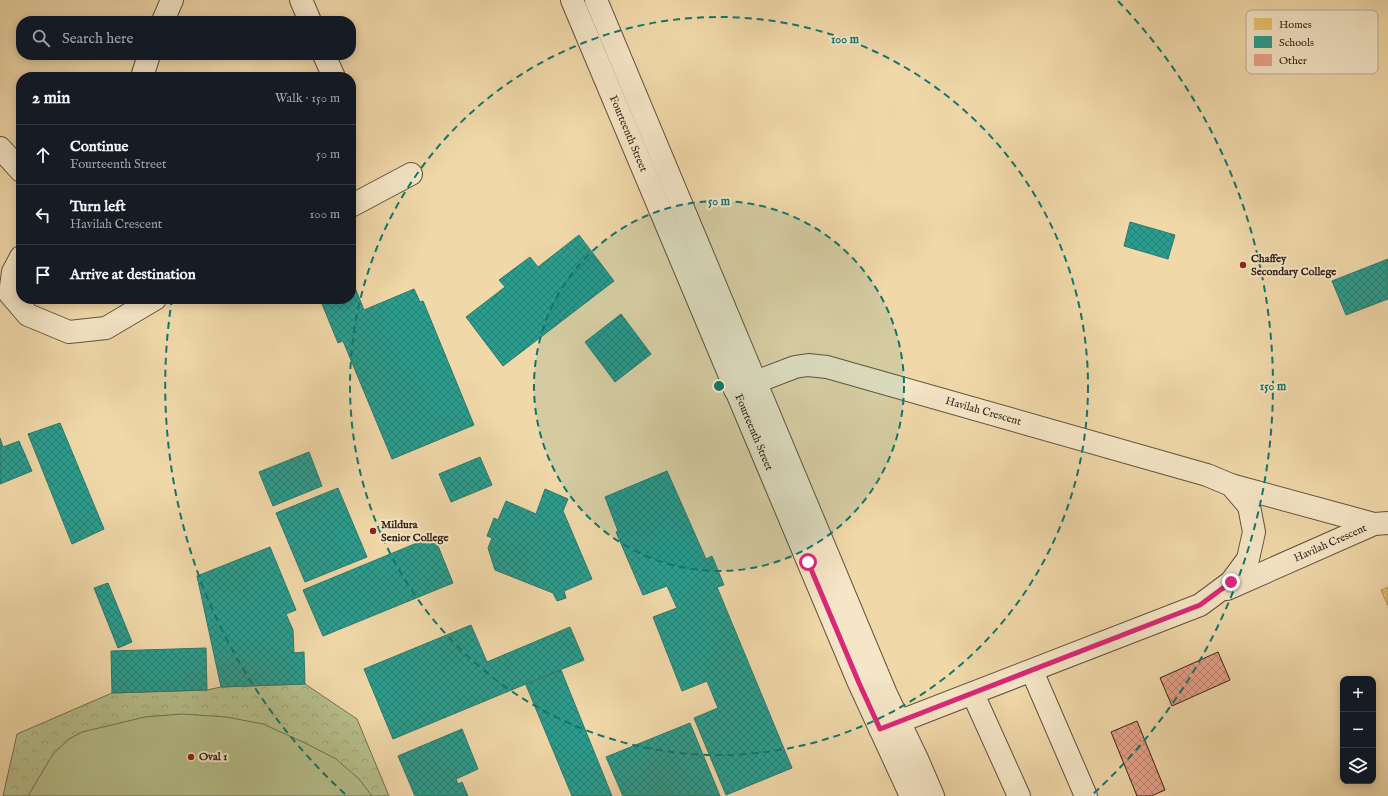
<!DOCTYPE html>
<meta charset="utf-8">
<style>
:root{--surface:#171b24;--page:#20242c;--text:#f1f3f6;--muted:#9ea1a6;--line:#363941}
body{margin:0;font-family:"IM FELL English",serif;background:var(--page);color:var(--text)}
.controls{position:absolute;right:12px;bottom:12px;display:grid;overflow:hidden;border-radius:8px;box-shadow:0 2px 10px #0003}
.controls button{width:36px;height:36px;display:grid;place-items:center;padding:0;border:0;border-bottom:1px solid var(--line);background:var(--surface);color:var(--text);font:20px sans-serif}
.stop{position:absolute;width:12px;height:12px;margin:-9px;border:3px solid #db2777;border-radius:50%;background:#fff}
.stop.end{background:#db2777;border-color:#fff;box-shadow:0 1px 4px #0008}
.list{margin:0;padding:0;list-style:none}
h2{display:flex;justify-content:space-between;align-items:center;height:52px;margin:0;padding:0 16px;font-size:17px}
h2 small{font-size:13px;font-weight:400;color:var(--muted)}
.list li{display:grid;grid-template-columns:26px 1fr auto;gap:12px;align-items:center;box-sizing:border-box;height:60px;padding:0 16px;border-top:1px solid var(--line)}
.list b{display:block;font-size:15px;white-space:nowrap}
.list p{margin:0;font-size:13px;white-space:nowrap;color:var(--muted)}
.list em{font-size:13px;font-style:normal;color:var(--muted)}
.icon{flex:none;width:22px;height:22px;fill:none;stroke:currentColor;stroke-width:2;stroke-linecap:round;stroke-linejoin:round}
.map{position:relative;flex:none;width:1388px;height:796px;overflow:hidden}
.search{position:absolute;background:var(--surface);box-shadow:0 2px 10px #0003;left:16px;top:16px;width:340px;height:44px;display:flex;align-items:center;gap:10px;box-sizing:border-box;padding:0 14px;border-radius:16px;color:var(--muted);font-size:15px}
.panel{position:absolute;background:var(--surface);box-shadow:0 2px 10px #0003;left:16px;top:72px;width:340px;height:232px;border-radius:16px}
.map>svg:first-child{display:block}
.park{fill:url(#park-crowns);stroke:#757252}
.pitch{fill:#b6bf8b;stroke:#757252}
.homes{fill:url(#homes-cross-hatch);stroke:#b39451}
.schools{fill:url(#schools-cross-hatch);stroke:#2d796b}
.building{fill:url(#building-cross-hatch);stroke:#342418}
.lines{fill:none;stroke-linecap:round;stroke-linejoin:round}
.minor-casing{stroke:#63513c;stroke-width:24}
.minor{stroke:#f5e6c7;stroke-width:22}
.route{stroke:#db2777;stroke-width:5}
.ring{fill:none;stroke:#0f766e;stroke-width:2;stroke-dasharray:7 5}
.poi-dot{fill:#8f2418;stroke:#f5e6c7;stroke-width:1.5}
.labels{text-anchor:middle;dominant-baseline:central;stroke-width:4;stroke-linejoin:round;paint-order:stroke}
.street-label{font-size:11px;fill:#342418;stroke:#f5e6c7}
.poi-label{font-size:11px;font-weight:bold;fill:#342418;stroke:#f5e6c7;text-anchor:start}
.key{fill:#f5e6c7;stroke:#bbac92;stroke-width:1}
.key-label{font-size:11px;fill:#342418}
.centre{fill:#0f766e;stroke:#f5e6c7;stroke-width:2}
.ring-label{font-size:12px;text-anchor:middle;font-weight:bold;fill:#0f766e;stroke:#f5e6c7;stroke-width:4;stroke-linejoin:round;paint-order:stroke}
</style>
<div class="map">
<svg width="1388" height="796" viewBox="0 0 1388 796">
<defs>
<pattern id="park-crowns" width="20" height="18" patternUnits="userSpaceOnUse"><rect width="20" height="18" fill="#b6bf8b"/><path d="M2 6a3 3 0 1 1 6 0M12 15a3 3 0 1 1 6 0" fill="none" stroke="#9da477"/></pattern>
<pattern id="homes-cross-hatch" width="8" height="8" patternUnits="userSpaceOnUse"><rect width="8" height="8" fill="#e9c46a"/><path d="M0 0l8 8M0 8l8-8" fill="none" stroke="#c8a85b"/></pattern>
<pattern id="schools-cross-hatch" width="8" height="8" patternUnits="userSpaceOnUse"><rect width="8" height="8" fill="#2a9d8f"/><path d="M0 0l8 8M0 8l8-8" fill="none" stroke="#258074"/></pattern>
<pattern id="building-cross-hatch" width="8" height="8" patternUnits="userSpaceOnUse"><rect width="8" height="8" fill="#e7a28b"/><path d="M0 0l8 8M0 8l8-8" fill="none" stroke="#bc8471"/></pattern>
</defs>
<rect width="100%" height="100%" fill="#f0d8a9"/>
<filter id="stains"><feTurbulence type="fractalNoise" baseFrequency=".005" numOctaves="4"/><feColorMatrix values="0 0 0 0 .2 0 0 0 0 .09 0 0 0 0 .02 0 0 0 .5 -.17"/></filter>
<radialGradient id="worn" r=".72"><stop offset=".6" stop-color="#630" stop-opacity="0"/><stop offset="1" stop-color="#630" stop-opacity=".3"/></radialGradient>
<path class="park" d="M305,684L357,719L389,796H3L17,734L112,693L207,690L221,687Z"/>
<path class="pitch" d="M182,714L226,717L263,724L305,743L336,759L359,779L372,796H28L53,754L69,739L82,732L145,717Z"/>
<path class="homes" d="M1388,587V606L1381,590Z"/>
<g class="schools">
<path d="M1130,222L1175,235L1168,259L1124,246Z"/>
<path d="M579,235L614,281L503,366L466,317L505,287L499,280L530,257L538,267Z"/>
<path d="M1388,259V299L1346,315L1332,281Z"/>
<path d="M351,278L364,310L414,289L420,302L423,301L474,425L392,459L343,341L338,343L320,299H351Z"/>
<path d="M621,314L651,354L615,382L585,342Z"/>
<path d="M60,423L104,529L72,544L28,434Z"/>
<path d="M0,438L3,447L19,441L32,471L0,484Z"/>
<path d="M309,452L322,486L273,506L259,472Z"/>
<path d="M480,457L492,485L451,502L439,474Z"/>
<path d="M667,471L706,559L712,556L724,585L717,587L792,768L726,795L694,718L718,708L707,681L682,691L653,617L677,608L667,586L643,595L616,532L618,531L605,497Z"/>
<path d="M338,488L367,557L305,582L276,513Z"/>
<path d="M545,489L568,499L563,511L592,579L564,591L566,598L557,601L553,593L495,570L488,548L492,538L487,536L494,518L498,520L506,501L536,514Z"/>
<path d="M434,536L453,583L323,636L303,590Z"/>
<path d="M270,547L296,610L286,614L293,630L294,653L304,652L305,684L221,687L197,576Z"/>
<path d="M108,583L132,642L118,648L94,588Z"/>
<path d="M471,625L487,662L570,627L584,660L393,739L364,669Z"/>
<path d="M206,648L207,690L112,693L111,651Z"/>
<path d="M561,670L612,796H572L526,685Z"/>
<path d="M690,723L720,796H623L606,757Z"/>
<path d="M462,729L478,769L456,779L458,784L462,782L468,796H415L398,756Z"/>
</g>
<g class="building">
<path d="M1218,652L1230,680L1172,706L1160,678Z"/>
<path d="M1137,721L1165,790L1151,796H1137L1111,732Z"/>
</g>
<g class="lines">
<defs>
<g id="minor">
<path d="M301,0L310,21"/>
<path id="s1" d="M572,0L859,683L911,796"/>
<path d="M596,0L886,694L918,761L933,796"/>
<path d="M163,21L172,0"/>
<path d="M324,55L334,77"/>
<path d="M142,77L149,55"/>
<path d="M0,148L21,171"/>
<path d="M351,206L411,174"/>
<path d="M21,257L13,272L10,294L28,315L69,332L106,328L155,299"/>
<path id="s2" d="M735,390L795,367L808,365L827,367L1207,475L1231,485L1249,506L1254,532L1248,559L1231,582L1200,605L880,729"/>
<path d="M1231,485L1374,524"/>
<path id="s3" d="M1227,589L1374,524L1388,523"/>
<path d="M1032,671L1086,796"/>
<path d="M973,694L1019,796"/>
</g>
</defs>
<use href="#minor" class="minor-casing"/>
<use href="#minor" class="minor"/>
</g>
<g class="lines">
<path class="route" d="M808,562L859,683L880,729L1200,605L1231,582"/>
</g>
<circle cx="719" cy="386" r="185" fill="#0f766e" fill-opacity=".12"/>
<g class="ring">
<circle cx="719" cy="386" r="185"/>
<circle cx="719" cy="386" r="369"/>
<path d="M345 794A554 554 0 0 1 172 299M1118 1A554 554 0 0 1 1093 794"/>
</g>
<g class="poi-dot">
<circle cx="1243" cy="265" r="4"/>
<circle cx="373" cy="531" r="4"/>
<circle cx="191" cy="757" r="4"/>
</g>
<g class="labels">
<g class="street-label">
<text stroke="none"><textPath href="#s1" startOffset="145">Fourteenth Street</textPath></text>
<text stroke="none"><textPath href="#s2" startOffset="259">Havilah Crescent</textPath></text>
<text stroke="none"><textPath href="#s1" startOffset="469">Fourteenth Street</textPath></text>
<text stroke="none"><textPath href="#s3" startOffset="113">Havilah Crescent</textPath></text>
</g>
<g class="poi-label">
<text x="1251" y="259">Chaffey<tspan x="1251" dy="13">Secondary College</tspan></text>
<text x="381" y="525">Mildura<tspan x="381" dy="13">Senior College</tspan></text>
<text x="199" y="757">Oval 1</text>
</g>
</g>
<rect x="1246" y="10" width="132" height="64" rx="6" class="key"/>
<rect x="1254" y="18" width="18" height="12" fill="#e9c46a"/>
<rect x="1254" y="36" width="18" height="12" fill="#2a9d8f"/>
<rect x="1254" y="54" width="18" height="12" fill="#e7a28b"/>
<g class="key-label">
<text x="1279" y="28">Homes</text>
<text x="1279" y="46">Schools</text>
<text x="1279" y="64">Other</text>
</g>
<circle cx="719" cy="386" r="6" class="centre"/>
<g class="ring-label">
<text x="845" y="43">100 m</text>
<text x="719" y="205">50 m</text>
<text x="1273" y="390">150 m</text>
</g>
<rect width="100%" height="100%" filter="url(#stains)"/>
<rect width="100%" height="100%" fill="url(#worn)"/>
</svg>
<div class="controls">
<button>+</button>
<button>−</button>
<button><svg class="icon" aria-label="layers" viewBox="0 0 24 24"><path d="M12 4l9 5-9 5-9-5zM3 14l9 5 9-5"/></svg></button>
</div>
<div class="stop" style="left:808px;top:562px"></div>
<div class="stop end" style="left:1231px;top:582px"></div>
<div class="search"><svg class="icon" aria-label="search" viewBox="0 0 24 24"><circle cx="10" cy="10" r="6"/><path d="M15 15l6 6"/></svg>Search here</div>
<section class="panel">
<h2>2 min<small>Walk · 150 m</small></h2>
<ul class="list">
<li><svg class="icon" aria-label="ahead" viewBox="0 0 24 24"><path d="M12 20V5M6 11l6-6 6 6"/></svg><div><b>Continue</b><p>Fourteenth Street</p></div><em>50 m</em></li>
<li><svg class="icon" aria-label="left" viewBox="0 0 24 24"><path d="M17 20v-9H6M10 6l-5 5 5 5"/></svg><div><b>Turn left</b><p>Havilah Crescent</p></div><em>100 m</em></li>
<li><svg class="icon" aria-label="arrive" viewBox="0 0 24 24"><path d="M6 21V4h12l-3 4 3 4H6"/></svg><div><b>Arrive at destination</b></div></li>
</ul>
</section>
</div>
